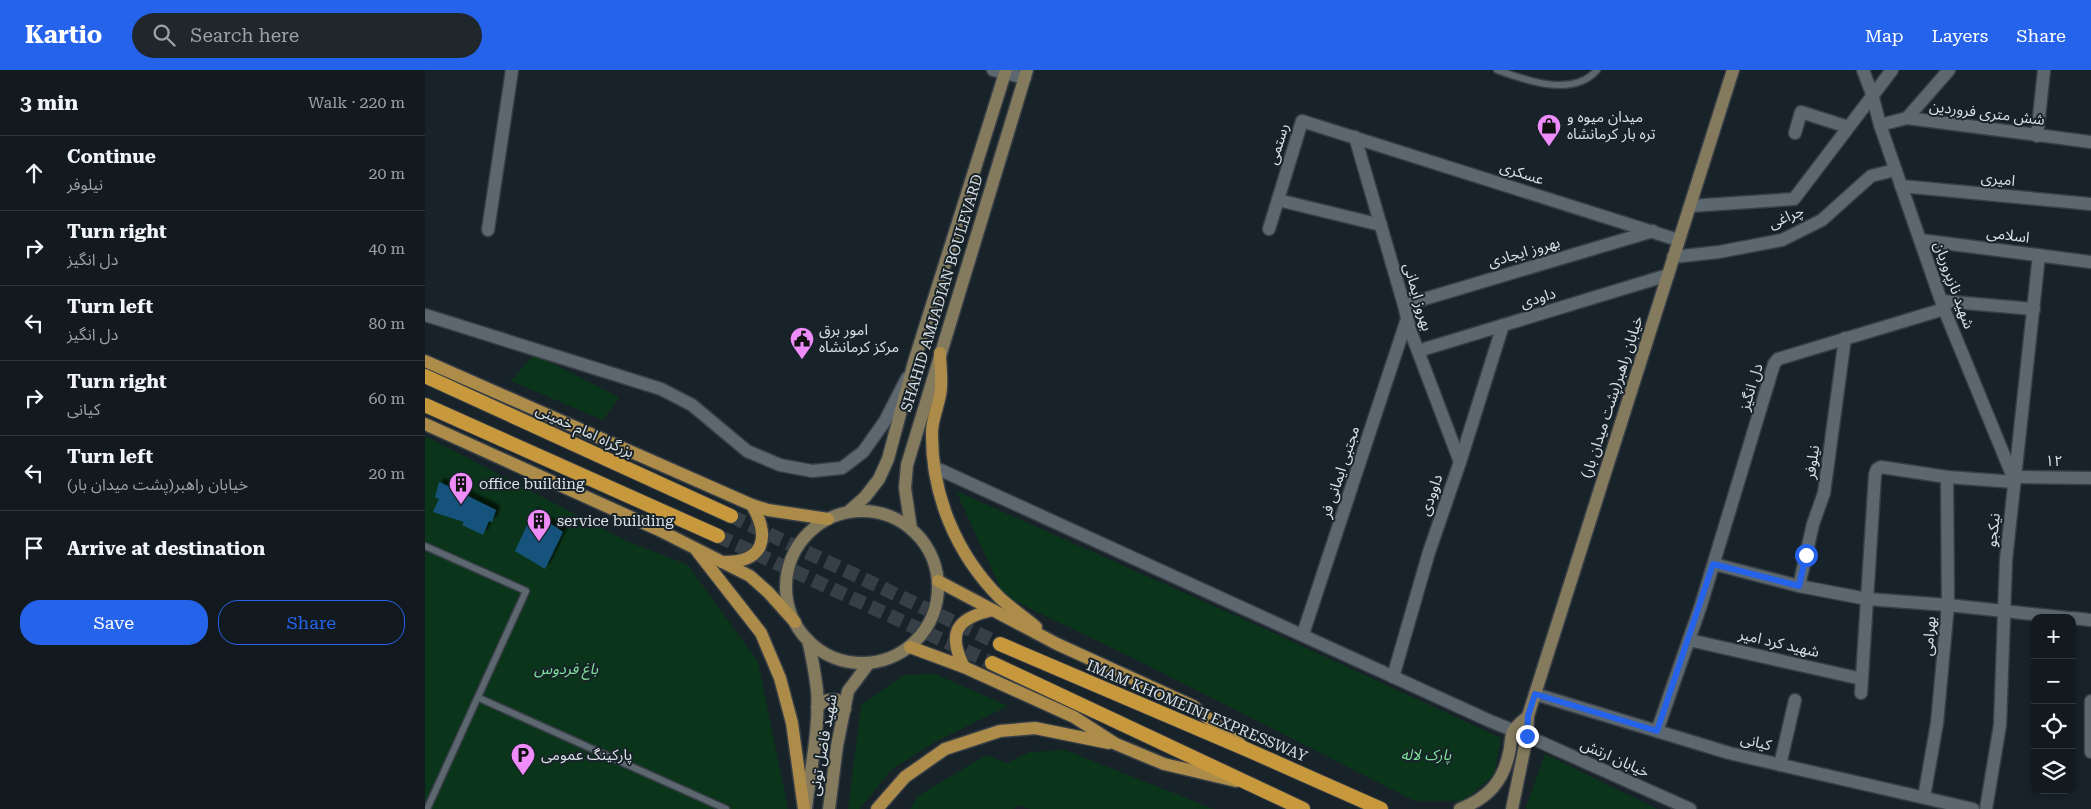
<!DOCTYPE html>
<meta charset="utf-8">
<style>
:root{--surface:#121a1f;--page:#1f272c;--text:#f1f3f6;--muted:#9ca1a4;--line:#31383d;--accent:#2563eb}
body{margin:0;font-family:"Roboto Serif","Noto Sans Arabic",serif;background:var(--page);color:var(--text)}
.controls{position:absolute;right:15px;bottom:15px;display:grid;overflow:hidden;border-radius:10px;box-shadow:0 2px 8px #0003}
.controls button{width:45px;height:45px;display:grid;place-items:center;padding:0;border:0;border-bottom:1px solid var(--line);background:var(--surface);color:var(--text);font:25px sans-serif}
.stop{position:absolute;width:15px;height:15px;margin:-11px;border:4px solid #2563eb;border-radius:50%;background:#fff}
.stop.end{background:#2563eb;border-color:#fff;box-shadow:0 1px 5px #0008}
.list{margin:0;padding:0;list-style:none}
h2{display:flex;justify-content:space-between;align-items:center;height:65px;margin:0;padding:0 20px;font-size:21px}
h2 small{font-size:16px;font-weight:400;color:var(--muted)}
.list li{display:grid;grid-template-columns:32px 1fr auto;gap:15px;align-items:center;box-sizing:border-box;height:75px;padding:0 20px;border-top:1px solid var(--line)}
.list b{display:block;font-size:19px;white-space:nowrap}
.list p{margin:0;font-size:16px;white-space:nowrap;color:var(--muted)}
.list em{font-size:16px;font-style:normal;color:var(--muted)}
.actions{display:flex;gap:10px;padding:15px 20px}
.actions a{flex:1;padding:11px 0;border:1px solid var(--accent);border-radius:20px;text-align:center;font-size:18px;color:var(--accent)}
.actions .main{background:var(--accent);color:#fff}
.icon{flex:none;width:28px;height:28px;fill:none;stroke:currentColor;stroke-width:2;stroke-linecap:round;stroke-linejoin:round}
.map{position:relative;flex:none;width:1666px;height:739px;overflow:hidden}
header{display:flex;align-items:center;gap:30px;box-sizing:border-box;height:70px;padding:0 25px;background:var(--accent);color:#fff}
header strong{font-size:24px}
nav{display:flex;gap:28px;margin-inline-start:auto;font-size:18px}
.search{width:350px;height:45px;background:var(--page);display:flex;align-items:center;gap:12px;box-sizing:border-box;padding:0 18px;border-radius:28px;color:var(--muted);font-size:19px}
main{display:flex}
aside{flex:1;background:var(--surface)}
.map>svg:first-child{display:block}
.green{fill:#0b351a}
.building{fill:#15537b;filter:url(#shadow)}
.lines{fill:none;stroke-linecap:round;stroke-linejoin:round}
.trunk-tunnel{stroke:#353f45;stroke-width:14;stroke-dasharray:14 7;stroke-linecap:butt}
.service-casing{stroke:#373e45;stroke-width:9}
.minor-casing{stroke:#373e45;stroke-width:15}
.tertiary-casing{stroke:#373e45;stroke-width:15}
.secondary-casing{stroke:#373e45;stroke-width:15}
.primary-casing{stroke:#373e45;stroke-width:15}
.trunk-casing{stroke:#373e45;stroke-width:16}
.service{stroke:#5c6770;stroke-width:6}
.minor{stroke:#5c6770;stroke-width:12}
.tertiary{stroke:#5c6770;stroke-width:12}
.secondary{stroke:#847a5d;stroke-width:12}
.primary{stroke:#ad8c4a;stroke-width:12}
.trunk{stroke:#c8983d;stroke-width:14}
.route{stroke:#2563eb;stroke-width:6}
.labels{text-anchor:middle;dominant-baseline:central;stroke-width:4;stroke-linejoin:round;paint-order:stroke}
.street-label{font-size:15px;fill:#dae1e6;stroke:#182229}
.poi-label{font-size:15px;fill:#dae1e6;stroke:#182229;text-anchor:start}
.park-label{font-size:15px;font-style:italic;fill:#7de39a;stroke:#182229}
</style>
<header>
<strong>Kartio</strong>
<div class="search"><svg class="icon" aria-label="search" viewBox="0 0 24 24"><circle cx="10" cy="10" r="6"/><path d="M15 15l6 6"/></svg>Search here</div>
<nav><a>Map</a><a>Layers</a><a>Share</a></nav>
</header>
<main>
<aside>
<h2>3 min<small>Walk · 220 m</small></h2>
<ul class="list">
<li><svg class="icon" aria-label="ahead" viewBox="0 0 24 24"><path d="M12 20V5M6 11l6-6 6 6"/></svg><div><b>Continue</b><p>نیلوفر</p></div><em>20 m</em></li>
<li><svg class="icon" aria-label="right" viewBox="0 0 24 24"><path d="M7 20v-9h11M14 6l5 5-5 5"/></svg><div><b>Turn right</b><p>دل انگیز</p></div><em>40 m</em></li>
<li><svg class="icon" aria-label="left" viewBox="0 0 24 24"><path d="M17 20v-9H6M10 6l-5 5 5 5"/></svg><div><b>Turn left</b><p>دل انگیز</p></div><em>80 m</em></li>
<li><svg class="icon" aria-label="right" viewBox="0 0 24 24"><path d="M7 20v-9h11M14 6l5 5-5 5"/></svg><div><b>Turn right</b><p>کیانی</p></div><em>60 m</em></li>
<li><svg class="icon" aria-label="left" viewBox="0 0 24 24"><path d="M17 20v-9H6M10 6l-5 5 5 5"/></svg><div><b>Turn left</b><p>خیابان راهبر(پشت میدان بار)</p></div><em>20 m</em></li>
<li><svg class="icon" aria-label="arrive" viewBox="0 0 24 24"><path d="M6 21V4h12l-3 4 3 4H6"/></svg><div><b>Arrive at destination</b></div></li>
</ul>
<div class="actions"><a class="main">Save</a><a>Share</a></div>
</aside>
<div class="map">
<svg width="1666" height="739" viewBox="0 0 1666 739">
<defs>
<filter id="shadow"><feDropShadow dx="4.5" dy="-4.5" stdDeviation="1" flood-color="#0009"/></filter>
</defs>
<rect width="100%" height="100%" fill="#182229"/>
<g class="green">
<path d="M109,284L194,327L178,350L86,311Z"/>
<path d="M0,366L202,471L263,495L333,592L363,739H0Z"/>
<path d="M531,421L827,553L1076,668L1069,705L1039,731H990L714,591L579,526Z"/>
<path d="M510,604L583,636L510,672L466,700L435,739H423L436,635L479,605Z"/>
<path d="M640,680L789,739H605L596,735L588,739H485L493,726L561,685L582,693L605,682Z"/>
<path d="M1120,684L1232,739H1102L1101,737Z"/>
</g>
<g class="building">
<path d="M14,412L32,420H36L43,426L71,440L67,452L64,451L58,465L37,455L39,452L8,442L14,429L10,427Z"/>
<path d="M108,442L138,462L120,499L90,481Z"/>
</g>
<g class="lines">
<g class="trunk-tunnel">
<path d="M306,446L575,574"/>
<path d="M293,466L567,593"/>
</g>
<defs>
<g id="service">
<path d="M1072,0C1100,10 1148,28 1172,0"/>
<path d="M0,476L101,521L2,739"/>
<path d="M54,628L301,739"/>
</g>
<g id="minor">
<path d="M568,0L600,8"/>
<path d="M1482,48L1524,0"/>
<path d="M1455,55L1482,48L1666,72"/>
<path d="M1370,63L1376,42L1423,57"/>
<path d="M1612,66L1619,0"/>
<path d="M930,67L979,235L985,260L1035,392"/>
<path d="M1476,116L1666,134"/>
<path d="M853,130L956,155"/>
<path d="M1265,136L1369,129L1467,0"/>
<path d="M844,159L877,51L1253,170"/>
<path d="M63,160L87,0"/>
<path d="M1495,170L1666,192"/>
<path d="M1248,187L1294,182L1357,170L1397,150L1446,106L1470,100"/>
<path d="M1517,231L1609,239"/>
<path d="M979,235L1228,161"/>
<path d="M993,281L1243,205"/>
<path d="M1591,407L1666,408"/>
<path d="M1289,494L1374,516L1442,529L1523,535L1644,548"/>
<path d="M1374,516L1388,454L1399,423L1420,268"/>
<path d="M1647,548L1666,550"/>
<path d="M878,564L982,249"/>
<path d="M1264,570L1437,609"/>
<path d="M968,607L1004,482L1035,392L1078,255"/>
<path d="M1436,623L1450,405L1452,399L1456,397L1522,407L1590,412L1519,239L1455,55L1447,24L1438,0"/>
<path d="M1110,624L1304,683L1548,739"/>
<path d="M1666,631V682"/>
<path d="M1232,661L1276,535L1349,294L1353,289L1519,239"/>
<path d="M1355,695L1370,630"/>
<path d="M1499,727L1512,653L1523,535L1522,407"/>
<path d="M1561,739L1575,655L1581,490L1614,185"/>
</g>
<g id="tertiary">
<path d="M0,245L236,319L267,335L322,381L355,395L387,401L417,398L438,382L460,351L482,308"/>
<path d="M509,397L1065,651L1102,666L1265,739"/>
</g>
<g id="secondary">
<circle cx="437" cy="517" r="76"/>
<path d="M423,442L440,427L454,409L463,389L489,292L581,0"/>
<path d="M486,459L480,418L482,395L602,0"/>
<path d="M392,637C398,631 402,629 412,630L420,639"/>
<path d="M381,739C385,701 395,658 392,620C390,603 387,587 383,570"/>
<path d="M404,739L412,676L423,621L444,593"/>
<path d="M1035,739C1063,728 1078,712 1084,683C1086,676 1085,665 1089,660C1092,655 1099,650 1103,646"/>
<path d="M1087,739L1102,666L1103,646L1308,0"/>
</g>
<g id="primary">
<path d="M515,283C515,296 518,312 515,325C513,337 507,350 507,362C506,424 531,484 575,528C586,538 599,547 611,557"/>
<path d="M0,291L327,435L343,440L403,449"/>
<path d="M0,354L234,460L325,506L343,522L370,552"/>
<path d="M272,481L336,563L355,608L367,653L379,739"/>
<path d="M297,492C339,493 346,468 327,435"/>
<path d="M513,511L632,574L768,636L815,674"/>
<path d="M485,577L539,597L649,647L691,674L739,694L811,711"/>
<path d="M539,597C522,563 531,548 568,540"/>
<path d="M452,739L480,707L520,679L575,661L610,658L684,673"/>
</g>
<g id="trunk">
<path d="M0,306L306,446"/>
<path d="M0,335L293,466"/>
<path d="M575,574L823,680L956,739"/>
<path d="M567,593L878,739"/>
</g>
</defs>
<use href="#service" class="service-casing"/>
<use href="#minor" class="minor-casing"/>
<use href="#tertiary" class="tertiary-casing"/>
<use href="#secondary" class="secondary-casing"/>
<use href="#primary" class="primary-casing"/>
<use href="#trunk" class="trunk-casing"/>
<use href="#service" class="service"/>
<use href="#minor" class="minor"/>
<use href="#tertiary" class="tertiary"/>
<use href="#secondary" class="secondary"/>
<use href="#primary" class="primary"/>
<use href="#trunk" class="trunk"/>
</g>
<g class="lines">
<path class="route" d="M1102,666L1103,646L1110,624L1232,661L1288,494L1374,516L1381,485"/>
</g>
<defs>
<symbol id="shop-pin" viewBox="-11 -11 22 30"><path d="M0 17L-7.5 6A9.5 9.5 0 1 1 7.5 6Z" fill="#ee8cf9" stroke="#182229"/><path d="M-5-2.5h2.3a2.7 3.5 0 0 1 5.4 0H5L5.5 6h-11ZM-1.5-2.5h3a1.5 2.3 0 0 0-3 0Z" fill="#111"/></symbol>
<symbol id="civic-pin" viewBox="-11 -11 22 30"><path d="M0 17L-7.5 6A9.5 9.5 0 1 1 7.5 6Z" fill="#ee8cf9" stroke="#182229"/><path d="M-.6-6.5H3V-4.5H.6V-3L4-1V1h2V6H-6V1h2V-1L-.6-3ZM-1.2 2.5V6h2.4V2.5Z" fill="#111"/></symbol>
<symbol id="building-pin" viewBox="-11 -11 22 30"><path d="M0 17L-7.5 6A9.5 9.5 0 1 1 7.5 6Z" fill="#ee8cf9" stroke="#182229"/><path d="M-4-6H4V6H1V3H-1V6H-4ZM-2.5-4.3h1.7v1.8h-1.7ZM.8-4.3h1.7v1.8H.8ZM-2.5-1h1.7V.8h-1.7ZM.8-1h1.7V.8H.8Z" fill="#111"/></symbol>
<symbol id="parking-pin" viewBox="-11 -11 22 30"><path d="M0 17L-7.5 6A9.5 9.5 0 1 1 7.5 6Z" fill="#ee8cf9" stroke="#182229"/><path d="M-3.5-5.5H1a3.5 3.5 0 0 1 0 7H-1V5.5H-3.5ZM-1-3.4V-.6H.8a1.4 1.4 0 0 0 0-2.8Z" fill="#111"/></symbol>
</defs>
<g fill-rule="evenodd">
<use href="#shop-pin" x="1110" y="42" width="28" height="38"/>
<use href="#civic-pin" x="363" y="255" width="28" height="38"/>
<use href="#building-pin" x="22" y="400" width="28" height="38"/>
<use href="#building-pin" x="100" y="437" width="28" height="38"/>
<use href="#parking-pin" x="84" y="671" width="28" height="38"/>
</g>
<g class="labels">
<g class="street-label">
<text transform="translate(1562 43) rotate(7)">شش متری فروردین</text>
<text transform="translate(853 74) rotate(-73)">رستمی</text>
<text transform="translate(1097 103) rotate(18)">عسکری</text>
<text transform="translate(1573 109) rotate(6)">امیری</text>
<text transform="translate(1361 147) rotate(-23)">چراغی</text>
<text transform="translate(1583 165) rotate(7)">اسلامی</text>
<text transform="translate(1099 182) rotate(-16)">بهروز ایجادی</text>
<text transform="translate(1529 215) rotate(70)">شهید نازپروریان</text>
<text transform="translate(517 223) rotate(-73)">SHAHID AMJADIAN BOULEVARD</text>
<text transform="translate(993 227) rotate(74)">بهروز ایمانی</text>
<text transform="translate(1113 228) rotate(-17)">داودی</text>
<text transform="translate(1326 317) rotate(-73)">دل انگیز</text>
<text transform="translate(1187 327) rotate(-72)">خیابان راهبر(پشت میدان بار)</text>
<text transform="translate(160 361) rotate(25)">بزرگراه امام خمینی</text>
<text transform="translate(1629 391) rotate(1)">۱۲</text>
<text transform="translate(1387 392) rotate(-82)">نیلوفر</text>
<text transform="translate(915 402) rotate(-72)">مجتبی ایمانی فر</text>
<text transform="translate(1006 425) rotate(-71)">داوودی</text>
<text transform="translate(1568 460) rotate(-83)">نیکجو</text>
<text transform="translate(1504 566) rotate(-85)">بهرامی</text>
<text transform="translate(1354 573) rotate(13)">شهید کرد امیر</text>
<text transform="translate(772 641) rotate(23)">IMAM KHOMEINI EXPRESSWAY</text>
<text transform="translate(1331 672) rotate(13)">کیانی</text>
<text transform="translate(398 675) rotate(-80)">شهید فاضل تونی</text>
<text transform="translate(1190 688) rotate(24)">خیابان ارتش</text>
</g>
<g class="poi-label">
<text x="1142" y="47">میدان میوه و<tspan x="1142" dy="17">تره بار کرمانشاه</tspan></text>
<text x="394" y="260">امور برق<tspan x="394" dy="17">مرکز کرمانشاه</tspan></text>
<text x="54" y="414">office building</text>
<text x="132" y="451">service building</text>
<text x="116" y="685">پارکینگ عمومی</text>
</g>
<g class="park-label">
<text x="141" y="599">باغ فردوس</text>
<text x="1001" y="685">پارک لاله</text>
</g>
</g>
</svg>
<div class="controls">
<button>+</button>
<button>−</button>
<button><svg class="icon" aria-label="locate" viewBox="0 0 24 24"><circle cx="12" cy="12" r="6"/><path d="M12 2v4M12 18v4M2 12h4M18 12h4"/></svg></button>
<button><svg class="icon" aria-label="layers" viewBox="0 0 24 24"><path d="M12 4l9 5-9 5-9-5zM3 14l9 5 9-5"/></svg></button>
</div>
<div class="stop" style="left:1381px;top:485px"></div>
<div class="stop end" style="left:1102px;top:666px"></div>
</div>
</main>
